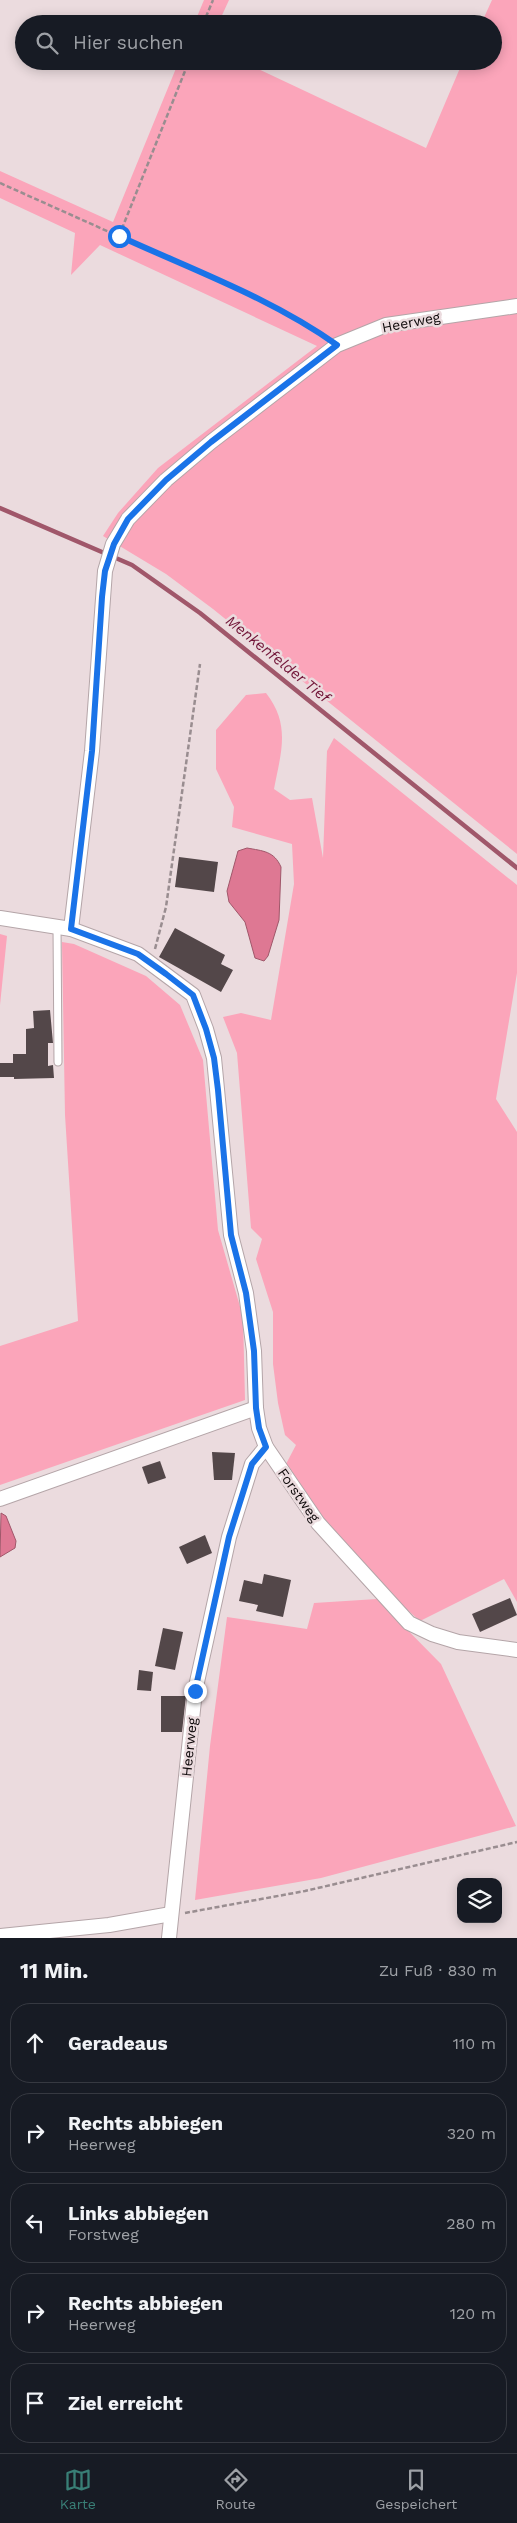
<!DOCTYPE html>
<html lang="de">
<meta charset="utf-8">
<style>
:root{--surface:#171b24;--page:#20242c;--text:#f1f3f6;--muted:#9ea1a6;--line:#363941;--accent:#397f76}
body{margin:0;font-family:"Work Sans",sans-serif;background:var(--page);color:var(--text)}
.controls{position:absolute;right:15px;bottom:15px;display:grid;overflow:hidden;border-radius:10px;box-shadow:0 2px 12px #0003}
.controls button{width:45px;height:45px;display:grid;place-items:center;padding:0;border:0;border-bottom:1px solid var(--line);background:var(--surface);color:var(--text);font:25px sans-serif}
.stop{position:absolute;width:15px;height:15px;margin:-11px;border:4px solid #1a73e8;border-radius:50%;background:#fff}
.stop.end{background:#1a73e8;border-color:#fff;box-shadow:0 1px 5px #0008}
.list{margin:0;padding:0;list-style:none}
h2{display:flex;justify-content:space-between;align-items:center;height:65px;margin:0;padding:0 20px;font-size:21px}
h2 small{font-size:16px;font-weight:400;color:var(--muted)}
.list li{display:grid;grid-template-columns:32px 1fr auto;gap:15px;align-items:center;box-sizing:border-box;height:80px;margin:0 10px 10px;padding:0 10px;border:1px solid var(--line);border-radius:20px}
.list b{display:block;font-size:19px;white-space:nowrap}
.list p{margin:0;font-size:16px;white-space:nowrap;color:var(--muted)}
.list em{font-size:16px;font-style:normal;color:var(--muted)}
.icon{flex:none;width:28px;height:28px;fill:none;stroke:currentColor;stroke-width:2;stroke-linecap:round;stroke-linejoin:round}
.map{position:relative;flex:none;width:517px;height:1938px;overflow:hidden}
.search{position:absolute;background:var(--surface);box-shadow:0 2px 12px #0003;left:15px;right:15px;top:15px;height:55px;display:flex;align-items:center;gap:12px;box-sizing:border-box;padding:0 18px;border-radius:28px;color:var(--muted);font-size:19px}
.sheet{height:515px;background:var(--surface)}
nav{display:flex;justify-content:space-around;align-items:center;box-sizing:border-box;height:70px;border-top:1px solid var(--line);background:var(--surface);font-size:14px;color:var(--muted)}
nav a{display:grid;justify-items:center;gap:2px}
nav .on{color:var(--accent)}
.map>svg:first-child{display:block}
.green{fill:#fba5ba}
.water{fill:#de7893;stroke:#a0576a}
.lines{fill:none;stroke-linecap:round;stroke-linejoin:round}
.stream{stroke:#a0576a;stroke-width:4.5}
.building{fill:#534749}
.lane-casing{stroke:#b4a5a8;stroke-width:9}
.street-casing{stroke:#b4a5a8;stroke-width:16}
.path{stroke:#998d90;stroke-width:2.5;stroke-dasharray:5 2.5;stroke-linecap:butt}
.lane{stroke:#fff;stroke-width:7}
.street{stroke:#fff;stroke-width:14}
.route{stroke:#1a73e8;stroke-width:6}
.labels{text-anchor:middle;dominant-baseline:central;stroke-width:5;stroke-linejoin:round;paint-order:stroke}
.street-label{font-size:14px;fill:#0f0a0b;stroke:#ebdbde}
.water-label{font-size:15px;font-style:italic;fill:#711437;stroke:#ebdbde}
</style>
<div class="map">
<svg width="517" height="1938" viewBox="0 0 517 1938">
<rect width="100%" height="100%" fill="#ebdbde"/>
<g class="green">
<path d="M204,0H229L218,24H194Z"/>
<path d="M492,0H517V854L213,609L166,574L103,536L118,513L158,468L317,346L100,245L71,275L75,233L0,198V171L113,222L179,61H241L426,148L463,61H493V24H481Z"/>
<path d="M266,693C291,725 281,752 274,789L290,800L312,798L323,858L327,751L334,738L517,885V973L496,1099L517,1132V1602L504,1579L420,1621L387,1592L321,1518L286,1464L296,1445L285,1435L278,1403L273,1364V1312L256,1259L262,1239L251,1228L237,1053L223,1017L241,1013L271,1020L294,884L292,844L232,827L234,807L216,769V730L246,695Z"/>
<path d="M0,934L7,936L0,1005Z"/>
<path d="M62,942L74,944L146,976L180,1005L203,1060L218,1230L243,1317L245,1400L0,1485V1346L78,1321L65,1115Z"/>
<path d="M377,1599L441,1664L516,1826L321,1878L195,1900L210,1746L227,1617L307,1629L314,1603Z"/>
</g>
<g class="water">
<path d="M247,848C263,851 274,851 281,867L279,920L268,956L264,961L255,958L245,922L229,902L227,891L238,851Z"/>
<path d="M1,1513L6,1516L16,1541L15,1548L0,1557Z"/>
</g>
<g class="lines">
<path class="stream" d="M0,508L132,565L200,613L517,868"/>
</g>
<g class="building">
<path d="M179,857L218,862L214,892L175,887Z"/>
<path d="M175,928L225,955L221,964L233,970L221,992L159,957Z"/>
<path d="M50,1010L53,1043H48V1066L53,1065L54,1078L14,1079V1077H0V1063H13V1054H26V1029L34,1028L33,1011Z"/>
<path d="M212,1452L235,1453L232,1480H214Z"/>
<path d="M160,1461L166,1478L148,1484L142,1467Z"/>
<path d="M205,1535L212,1553L187,1564L179,1547Z"/>
<path d="M264,1574L291,1580L283,1617L256,1611L258,1605L239,1601L244,1580L262,1584Z"/>
<path d="M510,1598L517,1615L480,1632L472,1614Z"/>
<path d="M163,1628L183,1632L175,1670L155,1666Z"/>
<path d="M139,1670L153,1672L151,1691L137,1690Z"/>
<path d="M161,1696H186L182,1732H161Z"/>
</g>
<g class="lines">
<defs>
<path id="lane" d="M57,927L58,1062"/>
<g id="street">
<path d="M0,918L71,929L138,954L193,995L206,1029L214,1058L231,1235L246,1293L254,1351L256,1408L259,1428L266,1447L318,1523L409,1623L432,1634L458,1642L517,1650"/>
<path d="M71,929L92,751L105,571L113,544L128,519L166,480L211,442L337,345L386,325L517,306"/>
<path d="M0,1499L256,1408"/>
<path d="M0,1936L109,1925L171,1914"/>
<path d="M169,1938L195,1691L229,1537L252,1464L266,1447"/>
</g>
</defs>
<use href="#lane" class="lane-casing"/>
<use href="#street" class="street-casing"/>
<g class="path">
<path d="M203,24L213,0"/>
<path d="M0,183L272,305L326,337"/>
<path d="M119,236L189,61"/>
<path d="M155,949L166,907L200,664"/>
<path d="M185,1913L305,1891L517,1842"/>
</g>
<use href="#lane" class="lane"/>
<use href="#street" class="street"/>
</g>
<g class="lines">
<path class="route" d="M119,236C193,270 271,298 337,345L211,442L166,480L128,519L114,544L105,571L102,597L92,751L71,929L138,954L166,974L193,995L206,1029L214,1058L218,1090L231,1235L246,1293L254,1351L256,1408L259,1428L266,1447L252,1464L229,1537L195,1691"/>
</g>
<g class="labels">
<g class="street-label">
<text transform="translate(411 322) rotate(-11)">Heerweg</text>
<text transform="translate(299 1495) rotate(55)">Forstweg</text>
<text transform="translate(189 1747) rotate(-84)">Heerweg</text>
</g>
<g class="water-label">
<text transform="translate(278 659) rotate(39)">Menkenfelder Tief</text>
</g>
</g>
</svg>
<div class="controls">
<button><svg class="icon" aria-label="layers" viewBox="0 0 24 24"><path d="M12 4l9 5-9 5-9-5zM3 14l9 5 9-5"/></svg></button>
</div>
<div class="stop" style="left:119px;top:236px"></div>
<div class="stop end" style="left:195px;top:1691px"></div>
<div class="search"><svg class="icon" aria-label="search" viewBox="0 0 24 24"><circle cx="10" cy="10" r="6"/><path d="M15 15l6 6"/></svg>Hier suchen</div>
</div>
<section class="sheet">
<h2>11 Min.<small>Zu Fuß · 830 m</small></h2>
<ul class="list">
<li><svg class="icon" aria-label="ahead" viewBox="0 0 24 24"><path d="M12 20V5M6 11l6-6 6 6"/></svg><div><b>Geradeaus</b></div><em>110 m</em></li>
<li><svg class="icon" aria-label="right" viewBox="0 0 24 24"><path d="M7 20v-9h11M14 6l5 5-5 5"/></svg><div><b>Rechts abbiegen</b><p>Heerweg</p></div><em>320 m</em></li>
<li><svg class="icon" aria-label="left" viewBox="0 0 24 24"><path d="M17 20v-9H6M10 6l-5 5 5 5"/></svg><div><b>Links abbiegen</b><p>Forstweg</p></div><em>280 m</em></li>
<li><svg class="icon" aria-label="right" viewBox="0 0 24 24"><path d="M7 20v-9h11M14 6l5 5-5 5"/></svg><div><b>Rechts abbiegen</b><p>Heerweg</p></div><em>120 m</em></li>
<li><svg class="icon" aria-label="arrive" viewBox="0 0 24 24"><path d="M6 21V4h12l-3 4 3 4H6"/></svg><div><b>Ziel erreicht</b></div></li>
</ul>
</section>
<nav>
<a class="on"><svg class="icon" aria-label="map" viewBox="0 0 24 24"><path d="M3 6l6-2 6 2 6-2v14l-6 2-6-2-6 2zM9 4v14M15 6v14"/></svg>Karte</a>
<a><svg class="icon" aria-label="directions" viewBox="0 0 24 24"><path d="M12 3l9 9-9 9-9-9zM9 14v-3h6M13 9l2 2-2 2"/></svg>Route</a>
<a><svg class="icon" aria-label="saved" viewBox="0 0 24 24"><path d="M7 4h10v16l-5-4-5 4z"/></svg>Gespeichert</a>
</nav>
